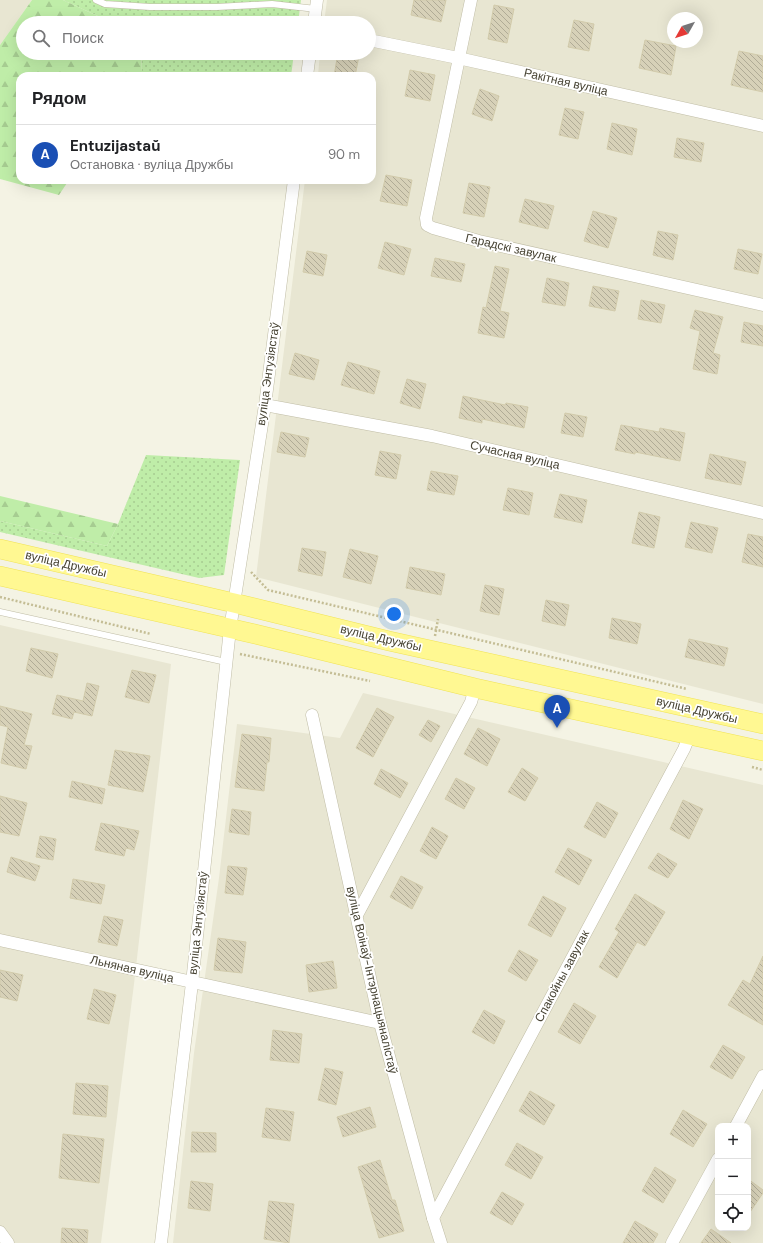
<!DOCTYPE html>
<html lang="ru">
<meta charset="utf-8">
<style>
:root{--surface:#fff;--page:#f6f6f6;--text:#202124;--muted:#757577;--line:#e0e0e0;--accent:#84411b}
body{margin:0;font-family:"DM Sans",sans-serif;background:var(--page);color:var(--text)}
.controls{position:absolute;right:12px;bottom:12px;display:grid;overflow:hidden;border-radius:8px;box-shadow:0 4px 16px #0002}
.controls button{width:36px;height:36px;display:grid;place-items:center;padding:0;border:0;border-bottom:1px solid var(--line);background:var(--surface);color:var(--text);font:20px sans-serif}
.compass{position:absolute;left:667px;top:12px;width:36px;height:36px;border-radius:50%;background:var(--surface);box-shadow:0 4px 16px #0002;rotate:231deg}
.you{position:absolute;left:394px;top:614px;width:14px;height:14px;margin:-10px;border:3px solid #fff;border-radius:50%;background:#1a73e8;box-shadow:0 0 0 6px #1a73e833}
.badge{display:grid;place-items:center;width:26px;height:26px;border-radius:50%;background:var(--accent);color:#fff;font-size:13px;font-weight:700}
.pin{position:absolute;translate:-50% -33px;filter:drop-shadow(0 1px 2px #0008)}
.pin::after{content:'';position:absolute;top:21px;width:14px;height:12px;background:inherit;clip-path:polygon(0 0,100% 0,50% 100%)}
.list{margin:0;padding:0;list-style:none}
h2{display:flex;justify-content:space-between;align-items:center;height:52px;margin:0;padding:0 16px;font-size:17px}
h2 small{font-size:13px;font-weight:400;color:var(--muted)}
.list li{display:grid;grid-template-columns:26px 1fr auto;gap:12px;align-items:center;box-sizing:border-box;height:60px;padding:0 16px;border-top:1px solid var(--line)}
.list b{display:block;font-size:15px;white-space:nowrap}
.list p{margin:0;font-size:13px;white-space:nowrap;color:var(--muted)}
.list em{font-size:13px;font-style:normal;color:var(--muted)}
.icon{flex:none;width:22px;height:22px;fill:none;stroke:currentColor;stroke-width:2;stroke-linecap:round;stroke-linejoin:round}
.map{position:relative;flex:none;width:763px;height:1243px;overflow:hidden}
.search{position:absolute;background:var(--surface);box-shadow:0 4px 16px #0002;left:16px;top:16px;width:360px;height:44px;display:flex;align-items:center;gap:10px;box-sizing:border-box;padding:0 14px;border-radius:22px;color:var(--muted);font-size:15px}
.panel{position:absolute;background:var(--surface);box-shadow:0 4px 16px #0002;left:16px;top:72px;width:360px;height:112px;border-radius:12px}
.map>svg:first-child{display:block}
.residential{fill:#e8e6d2;fill-rule:evenodd}
.grass{fill:url(#grass-dots)}
.forest{fill:url(#forest-firs)}
.building{fill:url(#building-back-hatch);stroke:#d2cbab}
.lines{fill:none;stroke-linecap:round;stroke-linejoin:round}
.lane-casing{stroke:#c0bda6;stroke-width:7}
.street-casing{stroke:#c0bda6;stroke-width:13}
.primary-casing{stroke:#f0e356;stroke-width:20}
.path{stroke:#c4bd95;stroke-width:2.5;stroke-dasharray:2 2;stroke-linecap:butt}
.lane{stroke:#fff;stroke-width:6}
.street{stroke:#fff;stroke-width:12}
.primary{stroke:#fff892;stroke-width:19}
.labels{text-anchor:middle;dominant-baseline:central;stroke-width:3.5;stroke-linejoin:round;paint-order:stroke}
.street-label{font-size:12px;fill:#474333;stroke:#fff}
</style>
<div class="map">
<svg width="763" height="1243" viewBox="0 0 763 1243">
<defs>
<pattern id="grass-dots" width="8" height="8" patternUnits="userSpaceOnUse"><rect width="8" height="8" fill="#bfeda8"/><path d="M2 2h.1M6 6h.1" fill="none" stroke="#a6cc91" stroke-width="1.8" stroke-linecap="round"/></pattern>
<pattern id="forest-firs" width="22" height="20" patternUnits="userSpaceOnUse"><rect width="22" height="20" fill="#bfeda8"/><path d="M5 1l3.5 6h-7zM16 11l3.5 6h-7z" fill="#a6cc91"/></pattern>
<pattern id="building-back-hatch" width="6" height="6" patternUnits="userSpaceOnUse"><rect width="6" height="6" fill="#d7d1b8"/><path d="M-1 5l2 2M0 0l6 6M5-1l2 2" fill="none" stroke="#b0ab96"/></pattern>
</defs>
<rect width="100%" height="100%" fill="#f4f3e4"/>
<g class="residential">
<path d="M0,0H32L0,45Z"/>
<path d="M327,0H763V704L256,577L305,180H372V76H318L320,53H369V23H324ZM673,18H697V42H673Z"/>
<path d="M0,625L171,664L134,984L101,1243H0Z"/>
<path d="M363,693L763,785V1243H173L194,1053L219,878L237,724L340,738ZM718,1126H748V1228H718Z"/>
</g>
<g class="grass">
<path d="M63,0H301L298,23H113Z"/>
<path d="M141,53H294L291,76H158L142,72Z"/>
<path d="M146,455L240,460L224,575L199,578L0,532V521L107,546L118,524Z"/>
</g>
<g class="forest">
<path d="M32,0H63L113,23H23V53H141L142,72L140,76H20V180H69L59,195L0,179V45Z"/>
<path d="M0,496L118,524L107,546L0,521Z"/>
</g>
<g class="building">
<path d="M414,0H446L441,22L411,15Z"/>
<path d="M494,5L514,9L507,43L488,39Z"/>
<path d="M574,20L594,24L589,51L568,47Z"/>
<path d="M645,40L676,46L671,75L639,68Z"/>
<path d="M739,51L763,56V92L731,85Z"/>
<path d="M338,53L359,56L355,76H334Z"/>
<path d="M410,70L435,75L430,101L405,96Z"/>
<path d="M480,89L499,96L492,121L472,114Z"/>
<path d="M565,108L584,112L578,139L559,135Z"/>
<path d="M612,123L637,129L632,155L607,149Z"/>
<path d="M677,138L704,143L701,162L674,157Z"/>
<path d="M386,175L412,180L407,206L380,201Z"/>
<path d="M469,183L490,187L484,217L463,213Z"/>
<path d="M525,199L554,206L548,229L519,222Z"/>
<path d="M593,211L617,218L608,248L584,241Z"/>
<path d="M658,231L678,235L673,260L653,255Z"/>
<path d="M385,242L411,249L404,275L378,268Z"/>
<path d="M738,249L762,254L758,274L734,269Z"/>
<path d="M307,251L327,255L323,276L303,272Z"/>
<path d="M435,258L465,264L461,282L431,276Z"/>
<path d="M495,266L509,269L500,311L509,313L504,338L478,333L483,307L486,308Z"/>
<path d="M547,278L569,283L565,306L542,302Z"/>
<path d="M593,286L619,291L615,311L589,306Z"/>
<path d="M641,300L665,305L661,323L638,319Z"/>
<path d="M695,310L723,317L713,353L720,355L717,374L693,369L700,331L690,328Z"/>
<path d="M744,322L763,326V346L741,342Z"/>
<path d="M295,353L319,360L314,380L289,374Z"/>
<path d="M348,362L380,371L374,394L341,385Z"/>
<path d="M407,379L426,384L420,409L400,403Z"/>
<path d="M463,396L505,405L506,403L528,407L524,428L482,419V423L459,418Z"/>
<path d="M565,413L587,417L583,437L561,433Z"/>
<path d="M621,425L659,432L660,428L685,433L680,461L635,452V454L615,450Z"/>
<path d="M281,432L309,438L305,457L277,452Z"/>
<path d="M380,451L401,455L396,479L375,475Z"/>
<path d="M710,454L746,462L741,485L705,478Z"/>
<path d="M431,471L458,476L454,495L427,490Z"/>
<path d="M508,488L533,493L529,515L503,510Z"/>
<path d="M560,494L587,500L582,523L554,517Z"/>
<path d="M639,512L660,517L654,548L632,543Z"/>
<path d="M691,522L718,528L712,553L685,547Z"/>
<path d="M748,534L763,537V567L742,562Z"/>
<path d="M302,548L326,552L322,576L298,571Z"/>
<path d="M350,549L378,556L371,584L343,577Z"/>
<path d="M410,567L445,574L441,595L406,588Z"/>
<path d="M485,585L504,589L499,615L480,611Z"/>
<path d="M546,600L569,605L565,626L542,621Z"/>
<path d="M612,618L641,624L637,644L609,638Z"/>
<path d="M689,639L728,648L724,666L685,657Z"/>
<path d="M31,648L58,654L52,678L26,671Z"/>
<path d="M132,670L156,675L149,703L125,697Z"/>
<path d="M87,683L99,686L92,716L74,712L72,719L52,714L57,695L83,701Z"/>
<path d="M0,706L32,714L24,745L32,746L26,769L1,763L8,727L0,725Z"/>
<path d="M377,708L394,717L373,757L356,748Z"/>
<path d="M428,720L440,726L431,742L419,735Z"/>
<path d="M478,728L500,739L487,766L464,754Z"/>
<path d="M242,734L271,738L269,762H267L264,791L235,787Z"/>
<path d="M115,750L150,756L143,792L108,785Z"/>
<path d="M522,768L538,778L525,801L508,792Z"/>
<path d="M381,769L408,783L400,798L374,784Z"/>
<path d="M456,778L475,788L464,809L445,799Z"/>
<path d="M72,781L105,789L102,804L69,797Z"/>
<path d="M0,796L27,803L19,836L0,832Z"/>
<path d="M683,800L703,809L689,839L670,829Z"/>
<path d="M597,802L618,813L605,838L584,827Z"/>
<path d="M232,809L251,812L249,835L229,832Z"/>
<path d="M101,823L139,831L134,850L126,848L124,856L95,850Z"/>
<path d="M432,827L448,836L436,859L420,851Z"/>
<path d="M40,836L56,839L53,860L36,857Z"/>
<path d="M568,848L592,860L579,885L555,872Z"/>
<path d="M658,853L677,864L668,878L648,868Z"/>
<path d="M11,857L40,866L35,881L7,872Z"/>
<path d="M228,866L247,868L243,895L225,893Z"/>
<path d="M401,876L423,887L412,909L390,897Z"/>
<path d="M73,879L105,885L101,904L70,898Z"/>
<path d="M635,894L665,912L645,946L637,942L617,978L599,967L619,932L615,929Z"/>
<path d="M543,896L566,908L551,937L528,925Z"/>
<path d="M104,916L123,920L117,946L98,942Z"/>
<path d="M218,938L246,942L242,973L214,970Z"/>
<path d="M519,950L538,960L526,981L508,971Z"/>
<path d="M763,956V1025L728,1005L743,980L750,984Z"/>
<path d="M333,961L337,988L309,992L306,965Z"/>
<path d="M0,970L23,975L17,1001L0,997Z"/>
<path d="M94,989L116,995L109,1024L87,1019Z"/>
<path d="M574,1003L596,1016L580,1044L558,1032Z"/>
<path d="M484,1010L505,1021L494,1044L472,1032Z"/>
<path d="M273,1030L302,1034L299,1063L270,1060Z"/>
<path d="M723,1045L745,1057L732,1079L710,1067Z"/>
<path d="M325,1068L343,1072L336,1105L318,1100Z"/>
<path d="M76,1083L108,1086L106,1117L73,1114Z"/>
<path d="M530,1091L555,1105L544,1125L519,1111Z"/>
<path d="M370,1107L376,1127L343,1137L337,1117Z"/>
<path d="M266,1108L294,1112L290,1141L262,1137Z"/>
<path d="M683,1110L707,1124L693,1147L670,1134Z"/>
<path d="M192,1132L216,1133V1152H191Z"/>
<path d="M63,1134L104,1139L99,1183L59,1178Z"/>
<path d="M517,1143L543,1157L531,1179L505,1165Z"/>
<path d="M380,1160L392,1200H395L404,1231L379,1238L358,1167Z"/>
<path d="M655,1167L676,1180L663,1203L642,1191Z"/>
<path d="M748,1179L763,1190V1193L748,1215Z"/>
<path d="M191,1181L213,1184L210,1211L188,1208Z"/>
<path d="M502,1192L524,1204L512,1225L490,1213Z"/>
<path d="M269,1201L294,1204L289,1243L264,1239Z"/>
<path d="M635,1221L658,1234L653,1243H623Z"/>
<path d="M62,1228L88,1230L87,1243H61Z"/>
<path d="M711,1229L731,1243H701Z"/>
</g>
<g class="lines">
<defs>
<g id="lane">
<path d="M96,0L105,4L150,7H217L272,4L316,9"/>
<path d="M0,612L226,662"/>
</g>
<g id="street">
<path d="M471,0L426,218L427,225L433,228L479,241L763,305"/>
<path d="M314,23L317,0"/>
<path d="M369,40L458,58L763,126"/>
<path d="M307,76L310,53"/>
<path d="M265,405L432,436L763,513"/>
<path d="M312,715L380,1023L433,1218L441,1243"/>
<path d="M357,915L471,702L475,688"/>
<path d="M0,940L380,1023"/>
<path d="M736,1126L763,1076"/>
<path d="M433,1218L684,749L690,734"/>
<path d="M0,1232L8,1243"/>
<path d="M161,1243L192,983L230,629L265,405L294,180"/>
<path d="M672,1243L718,1159"/>
</g>
<g id="primary">
<path d="M0,549L234,603L389,641L763,724"/>
<path d="M0,576L259,635L475,688L763,751"/>
</g>
</defs>
<use href="#lane" class="lane-casing"/>
<use href="#street" class="street-casing"/>
<use href="#primary" class="primary-casing"/>
<g class="path">
<path d="M251,572L268,590L687,689"/>
<path d="M0,597L151,634"/>
<path d="M435,636L438,619"/>
<path d="M240,654L370,681"/>
<path d="M752,767L763,770"/>
</g>
<use href="#lane" class="lane"/>
<use href="#street" class="street"/>
<use href="#primary" class="primary"/>
</g>
<g class="labels">
<g class="street-label">
<text transform="translate(566 82) rotate(13)">Ракітная вуліца</text>
<text transform="translate(511 248) rotate(13)">Гарадскі завулак</text>
<text transform="translate(268 374) rotate(-82)">вуліца Энтузіястаў</text>
<text transform="translate(515 455) rotate(13)">Сучасная вуліца</text>
<text transform="translate(66 564) rotate(13)">вуліца Дружбы</text>
<text transform="translate(381 638) rotate(13)">вуліца Дружбы</text>
<text transform="translate(697 710) rotate(13)">вуліца Дружбы</text>
<text transform="translate(198 923) rotate(-84)">вуліца Энтузіястаў</text>
<text transform="translate(132 969) rotate(13)">Льняная вуліца</text>
<text transform="translate(562 976) rotate(-62)">Спакойны завулак</text>
<text transform="translate(372 980) rotate(77)">вуліца Воінаў-Інтэрнацыяналістаў</text>
</g>
</g>
</svg>
<div class="controls">
<button>+</button>
<button>−</button>
<button><svg class="icon" aria-label="locate" viewBox="0 0 24 24"><circle cx="12" cy="12" r="6"/><path d="M12 2v4M12 18v4M2 12h4M18 12h4"/></svg></button>
</div>
<svg class="compass" viewBox="-18 -18 36 36"><path d="M0-13l5 13h-10z" fill="#e53935"/><path d="M0 13l5-13h-10z" fill="#757577"/></svg>
<div class="you"></div>
<div class="pin badge" style="left:557px;top:728px;background:#1a4fb4">A</div>
<div class="search"><svg class="icon" aria-label="search" viewBox="0 0 24 24"><circle cx="10" cy="10" r="6"/><path d="M15 15l6 6"/></svg>Поиск</div>
<section class="panel">
<h2>Рядом<small></small></h2>
<ul class="list">
<li><span class="badge" style="background:#1a4fb4">A</span><div><b>Entuzijastaŭ</b><p>Остановка · вуліца Дружбы</p></div><em>90 m</em></li>
</ul>
</section>
</div>
